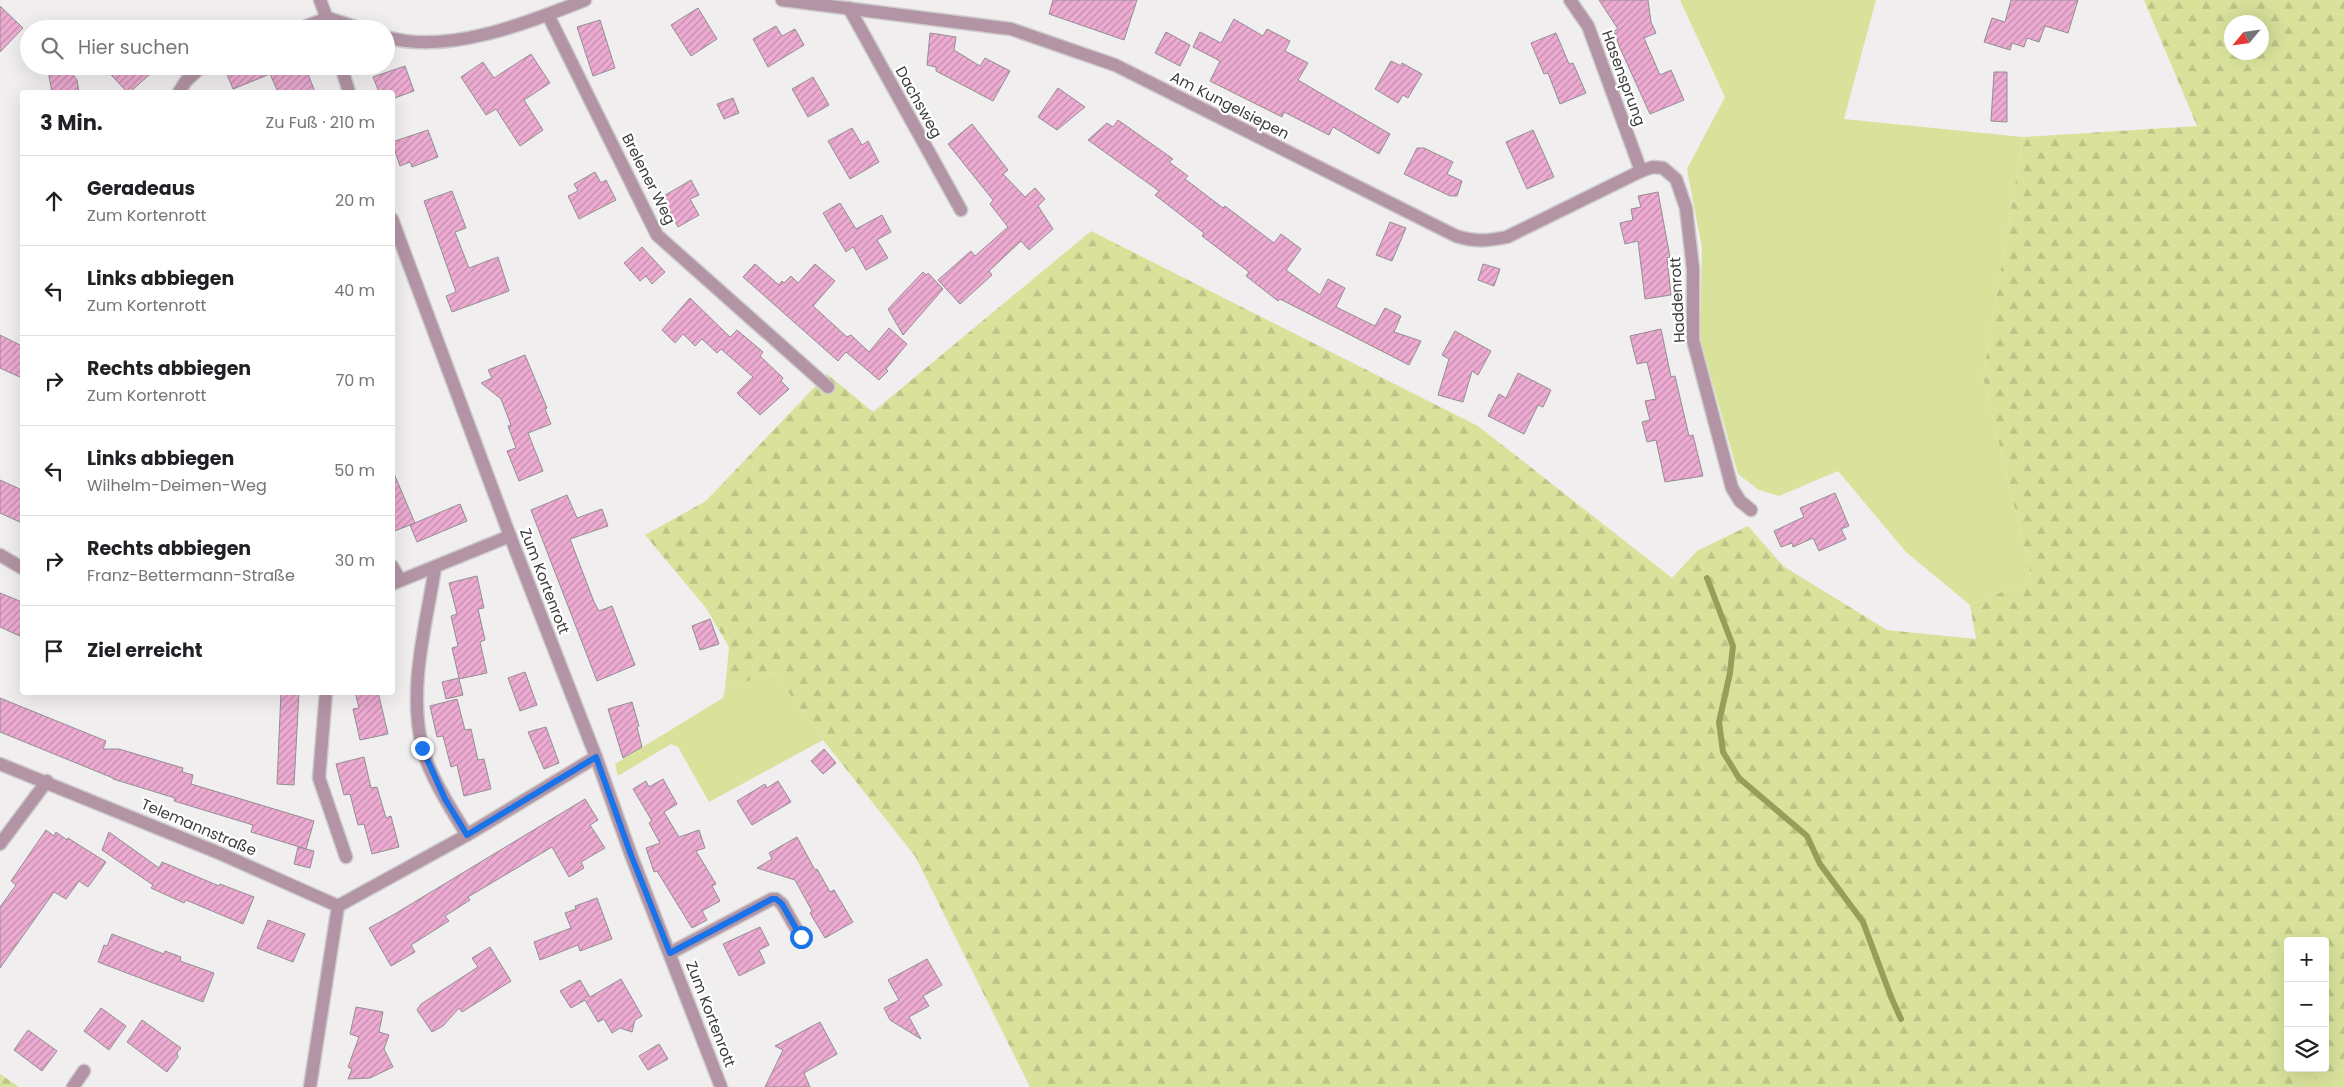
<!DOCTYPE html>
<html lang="de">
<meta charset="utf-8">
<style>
:root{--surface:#fff;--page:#f6f6f6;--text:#202124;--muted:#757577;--line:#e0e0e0}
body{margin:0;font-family:Poppins,sans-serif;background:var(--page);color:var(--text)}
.controls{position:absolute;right:15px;bottom:15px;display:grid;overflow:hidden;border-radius:5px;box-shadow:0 5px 20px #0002}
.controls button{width:45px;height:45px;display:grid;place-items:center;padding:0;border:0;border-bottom:1px solid var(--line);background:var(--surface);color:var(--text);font:25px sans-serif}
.compass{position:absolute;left:2224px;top:15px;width:45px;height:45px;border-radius:50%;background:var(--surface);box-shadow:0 5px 20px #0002;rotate:241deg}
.stop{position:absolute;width:15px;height:15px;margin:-11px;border:4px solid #1a73e8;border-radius:50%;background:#fff}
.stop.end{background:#1a73e8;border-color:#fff;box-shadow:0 1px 5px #0008}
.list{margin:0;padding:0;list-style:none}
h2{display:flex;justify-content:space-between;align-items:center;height:65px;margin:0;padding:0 20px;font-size:21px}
h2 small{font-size:16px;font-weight:400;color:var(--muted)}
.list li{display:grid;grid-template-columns:32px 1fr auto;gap:15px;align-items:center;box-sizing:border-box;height:90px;padding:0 20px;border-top:1px solid var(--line)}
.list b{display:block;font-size:19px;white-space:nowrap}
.list p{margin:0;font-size:16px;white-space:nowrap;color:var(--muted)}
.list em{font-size:16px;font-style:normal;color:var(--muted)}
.icon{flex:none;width:28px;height:28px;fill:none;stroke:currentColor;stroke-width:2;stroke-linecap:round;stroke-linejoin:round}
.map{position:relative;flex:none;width:2344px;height:1087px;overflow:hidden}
.search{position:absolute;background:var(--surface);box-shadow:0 5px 20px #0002;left:20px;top:20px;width:375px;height:55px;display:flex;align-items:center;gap:12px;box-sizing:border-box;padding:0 18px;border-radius:28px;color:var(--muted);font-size:19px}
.panel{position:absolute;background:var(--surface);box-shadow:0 5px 20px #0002;left:20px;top:90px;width:375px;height:605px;border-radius:5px}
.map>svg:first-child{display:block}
.green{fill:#d9e29b}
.forest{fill:url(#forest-firs);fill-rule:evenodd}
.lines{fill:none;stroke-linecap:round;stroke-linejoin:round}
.stream{stroke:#969e59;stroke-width:6}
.building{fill:url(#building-hatch);stroke:#928f91}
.minor-casing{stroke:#cdcacb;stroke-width:15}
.minor{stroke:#b294a5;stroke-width:12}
.route{stroke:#1a73e8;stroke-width:6}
.labels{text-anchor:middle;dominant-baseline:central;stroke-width:4.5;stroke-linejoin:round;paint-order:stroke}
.street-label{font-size:15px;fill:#3d3c3d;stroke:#fff}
</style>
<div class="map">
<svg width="2344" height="1087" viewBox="0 0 2344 1087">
<defs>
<pattern id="forest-firs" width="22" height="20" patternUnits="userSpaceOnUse" patternTransform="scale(1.25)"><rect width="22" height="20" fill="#d9e29b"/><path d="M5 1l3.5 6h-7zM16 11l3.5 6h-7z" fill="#bbc386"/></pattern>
<pattern id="building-hatch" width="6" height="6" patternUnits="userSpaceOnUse" patternTransform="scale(1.25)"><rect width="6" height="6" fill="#edabd2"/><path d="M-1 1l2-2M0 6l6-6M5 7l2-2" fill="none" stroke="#c18cac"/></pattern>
</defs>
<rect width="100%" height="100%" fill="#f1eeef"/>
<g class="green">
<path d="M1680,0H1876L1844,119L2023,137L1983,377L2032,580L1970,605L1906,552L1838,471L1779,496L1759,490L1738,474L1700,338L1702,248L1687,169L1725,97Z"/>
<path d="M774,672L823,740L709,802L678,747L671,744L618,776L615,764L723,698L725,689Z"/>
<path d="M2344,1069V1087H2289Z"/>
</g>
<g class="forest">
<path d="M2144,0H2344V1069L2289,1087H1030L915,856L823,740L774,672L725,689L729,647L706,608L645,535L706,501L827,374L873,412L1091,231L1478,426L1672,578L1697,551L1748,526L1783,566L1887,630L1976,639L1970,605L2032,580L1983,377L2023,137L2197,126ZM2232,22H2262V52H2232ZM2288,941H2325V1068H2288Z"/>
<path d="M0,1074L19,1087H0Z"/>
</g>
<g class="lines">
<path class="stream" d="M1707,578L1733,646L1730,673L1719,722L1723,752L1739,778L1807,836L1820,864L1863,922L1891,997L1901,1019"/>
</g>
<g class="building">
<path d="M1053,0H1137L1124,40L1049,14Z"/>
<path d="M1599,0H1648L1651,22L1656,33L1644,38L1660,75L1671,70L1684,100L1650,114L1620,48L1614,31L1618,29Z"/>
<path d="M2011,0H2078L2068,33L2045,26L2039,42L2027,38L2024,47L2012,43L2010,50L1984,42L1992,18L2005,22Z"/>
<path d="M0,6L23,28L0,52Z"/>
<path d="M698,8L717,39L691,56L671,25Z"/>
<path d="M1234,19L1263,36L1267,29L1290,41L1285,51L1308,63L1298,80L1390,134L1379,154L1333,127L1329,135L1284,112L1282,117L1210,81L1220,61L1193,47L1200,32L1221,43Z"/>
<path d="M600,20L615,68L593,76L577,27Z"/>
<path d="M776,26L782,36L795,29L804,45L768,67L753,39Z"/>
<path d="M1166,32L1190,45L1180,66L1155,53Z"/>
<path d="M930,33L956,37L954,50L980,66L985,58L1010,71L993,101L936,71V67L927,65Z"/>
<path d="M1556,33L1569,64L1573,63L1586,93L1560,104L1548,73L1544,74L1531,43Z"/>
<path d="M531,54L550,83L524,100L543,130L520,146L496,109L486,115L461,77L483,62L494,78Z"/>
<path d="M1391,61L1401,66L1402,63L1422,74L1408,98L1403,95L1398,103L1375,89Z"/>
<path d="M47,66H66L77,80L79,92H52Z"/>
<path d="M103,66H159L130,92H127Z"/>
<path d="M241,66H305L315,92H278L270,74L233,89L226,72Z"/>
<path d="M405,66L414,91L392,99V92H379L373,77Z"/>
<path d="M1994,72H2007V122L1991,121Z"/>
<path d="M813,77L829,105L808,117L792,89Z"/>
<path d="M1058,88L1085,107L1057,130L1038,117Z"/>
<path d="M733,98L739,113L724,119L717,104Z"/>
<path d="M1118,120L1173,159L1169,162L1188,176L1185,179L1223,208L1225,206L1274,243L1281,234L1301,249L1286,270L1320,295L1328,279L1345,288L1336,307L1375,326L1385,308L1401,316L1394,332L1421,341L1409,365L1280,299L1278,301L1246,276L1249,272L1202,236L1204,233L1155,195L1159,191L1088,140L1107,123L1113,127Z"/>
<path d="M972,124L1008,170L1003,174L1025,197L1035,188L1045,199L1038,206L1053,229L1029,250L1021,241L989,271L992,275L960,304L938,280L971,251L975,256L1008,227L990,204L993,200L948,144Z"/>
<path d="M852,128L862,145L868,141L879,162L850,179L828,141Z"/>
<path d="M428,130L438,157L412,167L410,162L400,166L392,142Z"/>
<path d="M1533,130L1554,177L1527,189L1506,142Z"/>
<path d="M1417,148H1424L1453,162L1447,174L1462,181L1457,196H1450L1404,174Z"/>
<path d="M595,172L601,183L606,180L616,200L579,219L568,196L578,191L574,184Z"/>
<path d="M691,180L699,195L690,199L699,215L678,227L662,197Z"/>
<path d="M452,191L466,228L455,232L469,268L498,257L509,291L452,312L446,296L456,292L424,201Z"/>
<path d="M1658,192L1670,257L1667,258L1671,295L1645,299L1638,241L1625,244L1620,223L1633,220L1631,209L1641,207L1638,196Z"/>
<path d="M840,203L856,229L882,215L891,232L877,240L888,258L866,270L853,247L846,252L823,213Z"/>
<path d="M1390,222L1406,228L1392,261L1376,255Z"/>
<path d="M642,247L665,272L652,284L646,276L640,281L624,263Z"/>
<path d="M755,264L779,285L782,281L784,283L791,276L798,283L815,264L835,281L813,306L847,337L851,335L869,352L889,328L907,344L886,369L888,371L879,380L846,352L838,361L743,277Z"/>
<path d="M1483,264L1500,269L1494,286L1478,280Z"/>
<path d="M923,272L926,275L928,273L943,289L903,335L888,309Z"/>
<path d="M690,298L730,337L737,330L763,352L760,356L783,378L781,381L789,389L760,415L737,393L753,377L721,349L717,353L702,339L695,346L683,334L675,343L662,330Z"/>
<path d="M1661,329L1671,377L1675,376L1689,436L1693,435L1703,476L1665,482L1656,440L1647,442L1642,422L1650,420L1645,401L1656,399L1647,362L1637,364L1630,336Z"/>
<path d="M1455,331L1491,351L1478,375L1472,371L1463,402L1438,395L1449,359L1442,355Z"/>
<path d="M0,335L22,346V378L0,368Z"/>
<path d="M525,355L547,408L545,409L551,424L528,433L543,471L519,481L507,451L516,448L508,426L511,425L501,399L481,383L492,378L488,370Z"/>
<path d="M1518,373L1551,390L1543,407L1538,405L1524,434L1488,416L1499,394L1506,398Z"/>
<path d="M392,469L415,523L392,532Z"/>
<path d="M0,480L22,490V523L0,513Z"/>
<path d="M1835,493L1849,526L1841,529L1846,539L1819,551L1813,538L1793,547L1792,543L1781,547L1774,531L1804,517L1800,508Z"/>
<path d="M567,495L577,518L602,509L608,526L570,539L594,602L599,611L612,606L635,665L597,681L531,510Z"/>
<path d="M460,504L467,521L417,542L410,525Z"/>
<path d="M477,576L484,608L478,609L485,640L480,642L487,673L459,679L463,695L446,699L442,682L459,678L452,648L458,646L451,616L457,614L449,583Z"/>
<path d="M0,593L22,602V637L0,627Z"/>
<path d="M710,619L719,644L700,650L692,626Z"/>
<path d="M525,672L537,705L520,711L508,678Z"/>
<path d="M281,692H299L294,785L277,784Z"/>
<path d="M355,692H378L388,734L360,740L353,709L359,708Z"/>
<path d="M0,698L106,741L103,749H119L183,768L182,772L193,775L191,784L314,821L306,849L251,832L253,825L174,801L175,798L113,779V778L0,732Z"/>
<path d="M457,699L465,730L471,729L478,760L484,759L491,789L464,796L457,765L451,767L443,736L437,737L430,706Z"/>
<path d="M632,702L639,726L637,727L642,747L623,758L608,709Z"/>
<path d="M546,727L559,763L544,769L528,732Z"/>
<path d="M824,749L836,763L823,774L811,761Z"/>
<path d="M364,757L371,788L377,787L386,818L391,816L399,847L372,854L364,824L358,825L350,794L344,795L336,764Z"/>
<path d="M663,779L677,804L664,812L679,837L699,830L705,848L696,851L716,884L712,886L720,901L702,911L707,920L692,928L657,871L654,872L646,848L660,843L649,823L652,821L633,789L646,781L649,787Z"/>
<path d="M778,781L791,802L752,825L737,801L765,784L767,788Z"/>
<path d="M585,799L598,820L590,825L605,848L581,862L584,868L569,877L552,847L468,897L470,900L445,916L449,921L411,945L415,952L391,966L369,928L393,915Z"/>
<path d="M46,830L54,836L56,832L67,840L68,838L106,862L88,887L79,881L66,899L54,892L0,968V907L16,885L11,881Z"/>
<path d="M109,832L159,868L162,862L219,886L220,884L254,897L243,924L186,900L184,903L151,888L153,885L102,850Z"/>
<path d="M797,837L815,870L817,869L830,892L834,890L853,922L825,938L810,913L812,911L795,880L757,868L772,859L769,853Z"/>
<path d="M298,847L314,851L310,868L294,864Z"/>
<path d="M597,898L612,939L580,951L578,945L540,960L534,942L571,928L565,913L576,909L575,906Z"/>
<path d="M268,920L305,934L293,962L257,948Z"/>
<path d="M760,927L769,945L759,950L765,963L739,976L723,944Z"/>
<path d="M112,934L164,954L165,951L181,957L180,961L214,973L203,1002L98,962L104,945L107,946Z"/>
<path d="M490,947L511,981L462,1012L459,1008L443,1026L432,1032L417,1010L421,1004L478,967L472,958Z"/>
<path d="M927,959L942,985L923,996L929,1006L909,1017L921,1039L890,1020L884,1008L899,1000L888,980Z"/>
<path d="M621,979L642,1016L635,1020L632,1032L620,1028L612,1033L604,1019L598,1022L585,1000L571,1008L560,991L580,980L590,997Z"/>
<path d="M356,1007L383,1012L379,1032L389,1035L384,1049L393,1067L370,1078L348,1079L352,1069L348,1067L359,1037L350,1034Z"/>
<path d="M101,1008L126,1026L109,1050L84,1031Z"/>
<path d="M142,1020L181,1048L177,1053L178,1057L167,1072L127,1042Z"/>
<path d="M820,1022L837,1054L804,1073L810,1087H765L783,1050L775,1046Z"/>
<path d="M28,1030L57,1051L42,1071L14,1050Z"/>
<path d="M659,1044L668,1059L648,1070L639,1056Z"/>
</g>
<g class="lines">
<defs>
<g id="minor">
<path d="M320,0L331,29"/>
<path d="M782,0L1011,29L1115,65L1456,236C1475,242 1488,241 1507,237L1641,171L1653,167L1663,168L1676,179L1686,208L1693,269V340L1732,488L1740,501L1751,510"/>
<path d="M1570,0L1588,26L1641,171"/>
<path d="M849,8L961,210"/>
<path d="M548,15L657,235L828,387"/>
<path d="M328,18L362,29"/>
<path d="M298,29L328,18"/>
<path d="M386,37C448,55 527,23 585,0"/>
<path d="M341,66L349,92"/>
<path d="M179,92L186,81L202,66"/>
<path d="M392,219L510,536L596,757L631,855L721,1087"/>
<path d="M0,555L22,568"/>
<path d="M392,566L400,580"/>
<path d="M435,568C426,625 408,688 422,746C428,773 452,811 467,835"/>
<path d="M392,584L510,536"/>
<path d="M326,692L319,778L346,857"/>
<path d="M0,764L219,853L338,906"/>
<path d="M0,844L47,781"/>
<path d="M670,953L772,899H776L782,904L801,937"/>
<path d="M73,1087L84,1071"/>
<path d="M310,1087L338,906L467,835L596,757"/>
</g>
</defs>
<use href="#minor" class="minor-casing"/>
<use href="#minor" class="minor"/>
</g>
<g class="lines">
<path class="route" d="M422,748L445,799L467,835L596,757L631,855L670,953L772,899H776L782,904L801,937"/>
</g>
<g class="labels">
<g class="street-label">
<text transform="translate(1624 78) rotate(70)">Hasensprung</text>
<text transform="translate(919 102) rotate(61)">Dachsweg</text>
<text transform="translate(1230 105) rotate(27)">Am Kungelsiepen</text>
<text transform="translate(649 179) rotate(63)">Brelener Weg</text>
<text transform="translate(1677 300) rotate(-93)">Haddenrott</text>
<text transform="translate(545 581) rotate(69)">Zum Kortenrott</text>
<text transform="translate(199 827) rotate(23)">Telemannstraße</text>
<text transform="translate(711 1014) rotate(69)">Zum Kortenrott</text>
</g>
</g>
</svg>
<div class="controls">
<button>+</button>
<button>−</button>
<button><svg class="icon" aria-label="layers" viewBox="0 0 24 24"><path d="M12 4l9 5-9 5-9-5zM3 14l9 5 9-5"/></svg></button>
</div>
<svg class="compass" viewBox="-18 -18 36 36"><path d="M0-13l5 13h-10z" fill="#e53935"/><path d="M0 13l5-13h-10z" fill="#757577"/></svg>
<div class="stop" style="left:801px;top:937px"></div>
<div class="stop end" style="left:422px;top:748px"></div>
<div class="search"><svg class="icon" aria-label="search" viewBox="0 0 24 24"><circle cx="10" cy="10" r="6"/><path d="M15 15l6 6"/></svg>Hier suchen</div>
<section class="panel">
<h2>3 Min.<small>Zu Fuß · 210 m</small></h2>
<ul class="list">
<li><svg class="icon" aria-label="ahead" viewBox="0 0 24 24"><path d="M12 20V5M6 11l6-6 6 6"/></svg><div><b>Geradeaus</b><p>Zum Kortenrott</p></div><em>20 m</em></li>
<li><svg class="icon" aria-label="left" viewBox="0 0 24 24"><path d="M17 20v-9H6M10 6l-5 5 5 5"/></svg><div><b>Links abbiegen</b><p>Zum Kortenrott</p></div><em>40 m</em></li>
<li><svg class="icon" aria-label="right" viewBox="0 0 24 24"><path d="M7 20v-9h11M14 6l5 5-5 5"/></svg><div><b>Rechts abbiegen</b><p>Zum Kortenrott</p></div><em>70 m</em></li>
<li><svg class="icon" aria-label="left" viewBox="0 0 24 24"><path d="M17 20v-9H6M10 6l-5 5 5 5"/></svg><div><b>Links abbiegen</b><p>Wilhelm-Deimen-Weg</p></div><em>50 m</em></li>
<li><svg class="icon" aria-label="right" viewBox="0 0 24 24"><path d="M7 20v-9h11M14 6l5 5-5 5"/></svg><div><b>Rechts abbiegen</b><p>Franz-Bettermann-Straße</p></div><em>30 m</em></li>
<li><svg class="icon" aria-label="arrive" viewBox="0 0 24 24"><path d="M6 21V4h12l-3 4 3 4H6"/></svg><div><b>Ziel erreicht</b></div></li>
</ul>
</section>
</div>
